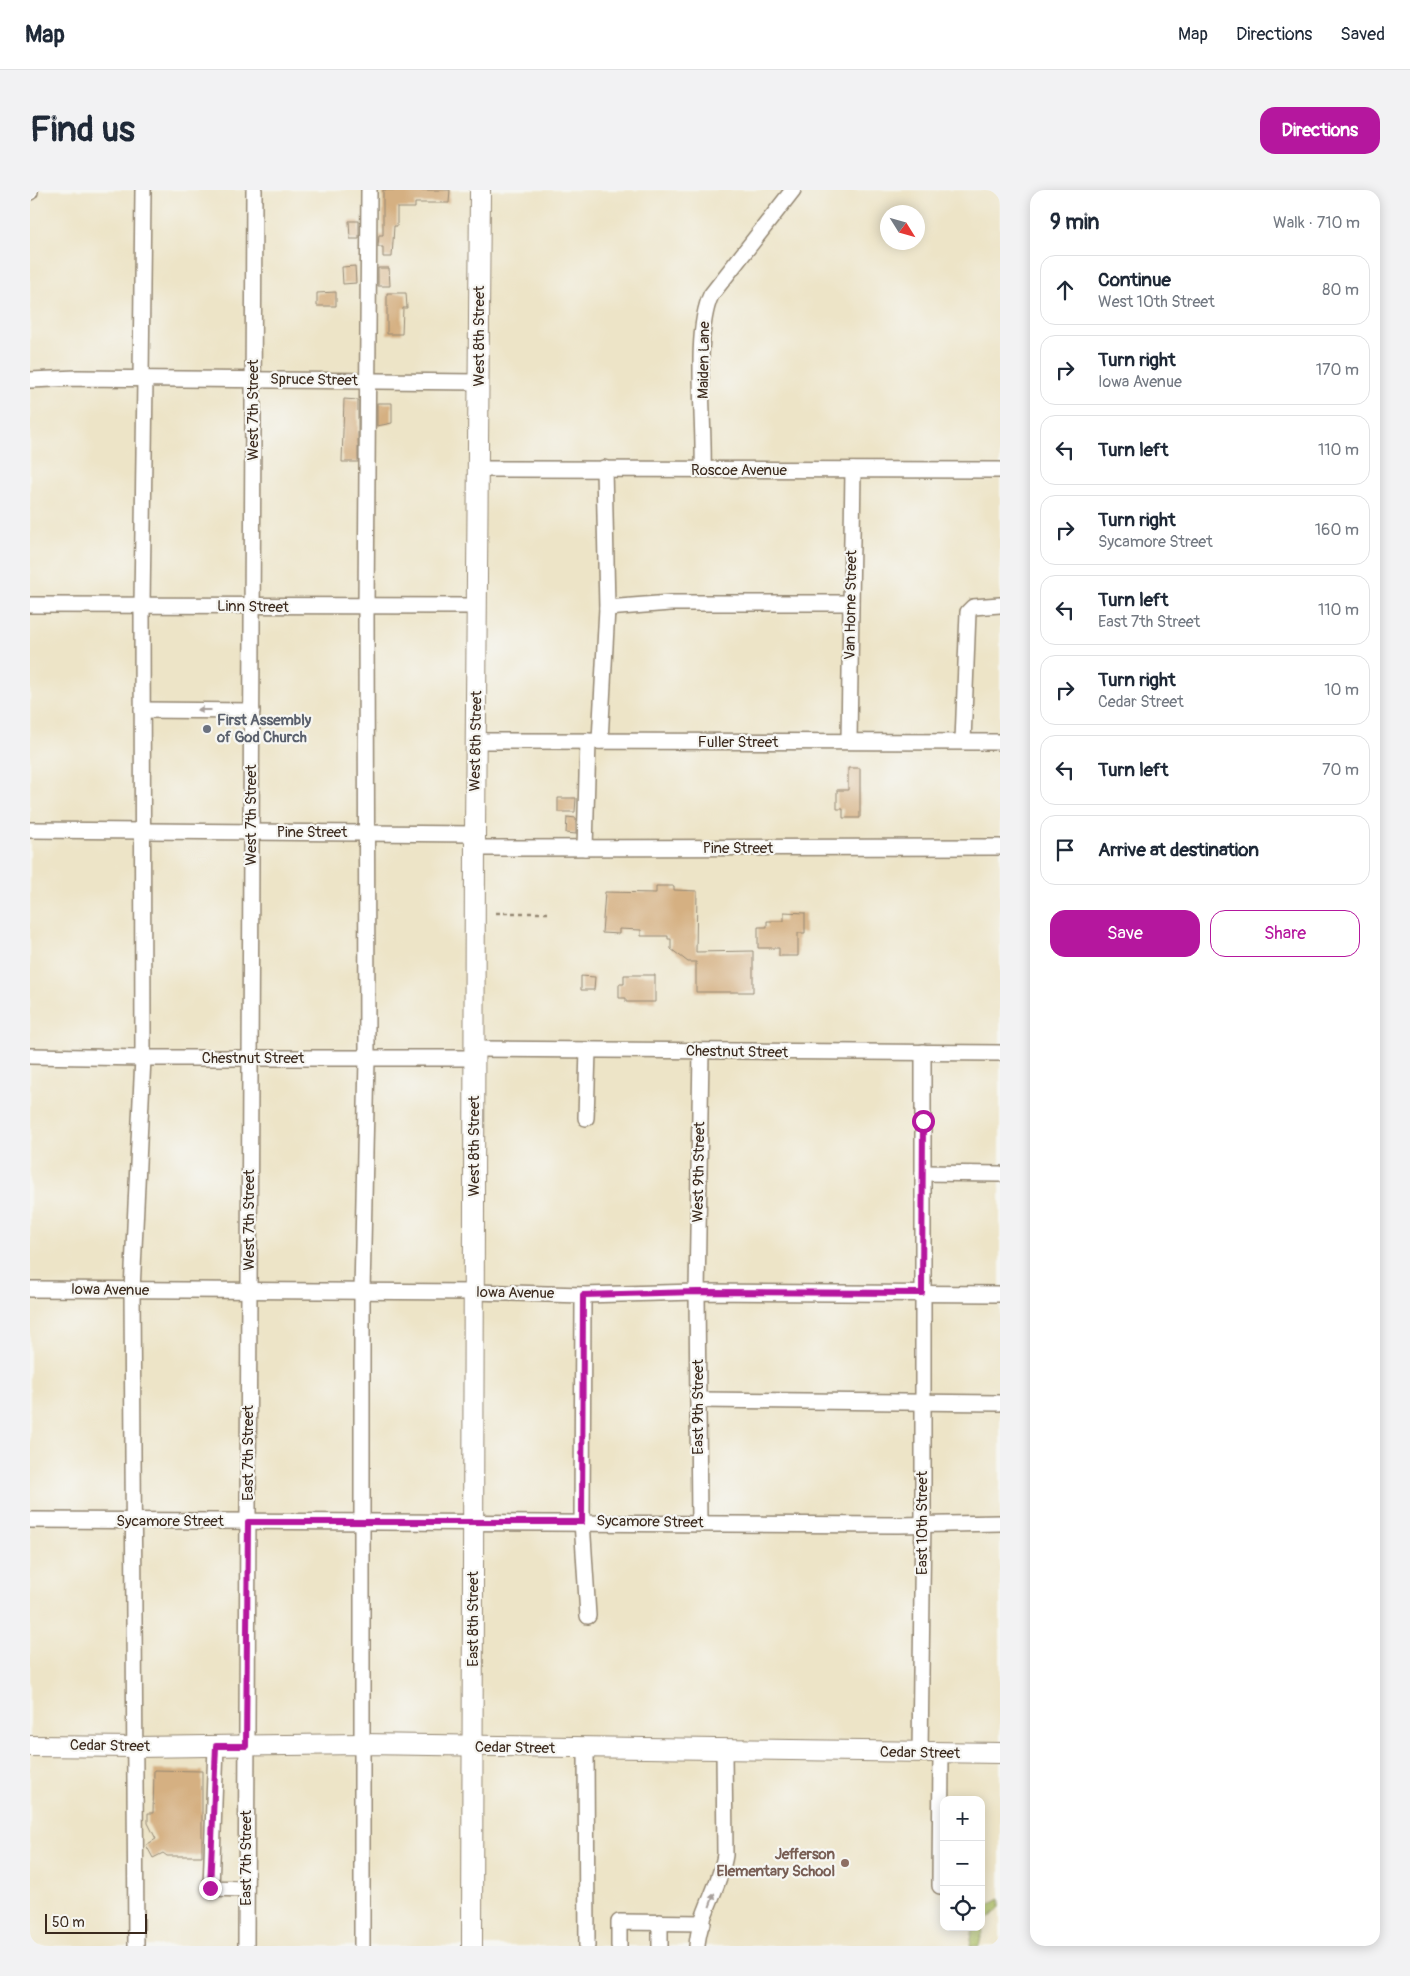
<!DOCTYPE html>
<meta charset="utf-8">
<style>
:root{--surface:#fff;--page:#f2f2f3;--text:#1f2937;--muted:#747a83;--line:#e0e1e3;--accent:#b5179e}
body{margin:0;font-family:Pangolin,sans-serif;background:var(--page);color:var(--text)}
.controls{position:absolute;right:15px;bottom:15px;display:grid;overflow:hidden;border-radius:10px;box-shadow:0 2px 12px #0003}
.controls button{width:45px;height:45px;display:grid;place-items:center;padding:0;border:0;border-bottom:1px solid var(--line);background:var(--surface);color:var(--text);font:25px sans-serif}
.compass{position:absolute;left:850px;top:15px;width:45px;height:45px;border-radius:50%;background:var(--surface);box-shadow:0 2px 12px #0003;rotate:127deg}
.scale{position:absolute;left:15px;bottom:12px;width:102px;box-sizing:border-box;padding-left:5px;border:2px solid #3b2a1e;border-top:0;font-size:14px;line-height:18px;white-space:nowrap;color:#3b2a1e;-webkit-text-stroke:4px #f6f6f2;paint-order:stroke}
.stop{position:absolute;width:15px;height:15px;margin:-11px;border:4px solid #b5179e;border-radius:50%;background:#fff}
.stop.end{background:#b5179e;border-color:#fff;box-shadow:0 1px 5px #0008}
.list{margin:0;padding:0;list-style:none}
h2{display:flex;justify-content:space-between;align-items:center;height:65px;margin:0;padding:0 20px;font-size:21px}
h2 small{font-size:16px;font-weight:400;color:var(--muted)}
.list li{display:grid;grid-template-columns:32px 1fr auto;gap:15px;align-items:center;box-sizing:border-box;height:70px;margin:0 10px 10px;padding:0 10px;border:1px solid var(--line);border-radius:15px}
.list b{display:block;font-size:19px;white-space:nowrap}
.list p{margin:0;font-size:16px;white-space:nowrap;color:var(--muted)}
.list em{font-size:16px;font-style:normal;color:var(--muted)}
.actions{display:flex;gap:10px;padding:15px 20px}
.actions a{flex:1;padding:11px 0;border:1px solid var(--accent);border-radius:15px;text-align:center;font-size:18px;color:var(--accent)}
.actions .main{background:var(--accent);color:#fff}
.icon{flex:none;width:28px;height:28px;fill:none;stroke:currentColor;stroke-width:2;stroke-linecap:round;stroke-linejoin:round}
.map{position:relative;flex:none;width:970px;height:1756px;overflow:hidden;border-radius:15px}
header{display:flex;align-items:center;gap:30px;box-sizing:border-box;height:70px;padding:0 25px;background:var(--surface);border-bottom:1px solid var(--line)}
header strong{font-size:24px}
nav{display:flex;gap:28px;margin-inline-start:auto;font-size:18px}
.intro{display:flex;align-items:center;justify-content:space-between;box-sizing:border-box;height:120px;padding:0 30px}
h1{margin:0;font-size:35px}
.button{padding:12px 22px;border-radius:15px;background:var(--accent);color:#fff;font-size:18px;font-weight:700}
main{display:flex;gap:30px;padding:0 30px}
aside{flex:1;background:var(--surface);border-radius:15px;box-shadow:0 2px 12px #0003}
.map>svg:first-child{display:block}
.green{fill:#abbe62;stroke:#737440}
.building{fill:#d5b082}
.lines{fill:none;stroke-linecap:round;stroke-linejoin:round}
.minor-casing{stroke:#948772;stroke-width:18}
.major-casing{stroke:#948772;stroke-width:22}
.path{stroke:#948772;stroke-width:2.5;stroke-dasharray:4 4;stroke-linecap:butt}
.minor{stroke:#fff;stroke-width:15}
.major{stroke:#fff;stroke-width:20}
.oneway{fill:#a79f9a}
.route{stroke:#b5179e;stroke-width:6}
.worship-dot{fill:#6b7280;stroke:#f6f6f2;stroke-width:2}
.education-dot{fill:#8d6e63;stroke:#f6f6f2;stroke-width:2}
.labels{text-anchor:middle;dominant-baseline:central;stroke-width:4.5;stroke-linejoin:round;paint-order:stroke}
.street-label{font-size:15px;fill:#3b2a1e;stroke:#f6f6f2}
.worship-label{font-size:15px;font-weight:bold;fill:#5b616d;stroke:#f6f6f2;text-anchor:start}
.education-label{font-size:15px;font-weight:bold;fill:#785e54;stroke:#f6f6f2;text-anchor:end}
</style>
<header>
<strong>Map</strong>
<nav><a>Map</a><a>Directions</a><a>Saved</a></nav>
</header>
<div class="intro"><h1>Find us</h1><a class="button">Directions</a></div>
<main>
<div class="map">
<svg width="970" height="1756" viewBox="0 0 970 1756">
<rect width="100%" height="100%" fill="#f6f6f2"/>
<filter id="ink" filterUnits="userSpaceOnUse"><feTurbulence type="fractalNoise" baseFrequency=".02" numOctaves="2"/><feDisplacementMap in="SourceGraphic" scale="10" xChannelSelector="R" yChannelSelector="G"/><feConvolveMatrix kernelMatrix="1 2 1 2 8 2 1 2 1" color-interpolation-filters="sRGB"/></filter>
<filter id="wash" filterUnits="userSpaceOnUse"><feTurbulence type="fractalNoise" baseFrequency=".0096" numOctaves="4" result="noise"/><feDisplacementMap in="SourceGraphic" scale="20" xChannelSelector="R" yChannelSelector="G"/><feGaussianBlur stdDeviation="1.12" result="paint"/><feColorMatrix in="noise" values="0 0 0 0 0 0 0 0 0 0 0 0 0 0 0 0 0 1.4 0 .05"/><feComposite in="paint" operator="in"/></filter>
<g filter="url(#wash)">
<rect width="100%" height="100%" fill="#ede4c7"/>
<path class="green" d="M970,1709V1717L954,1734L949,1756H940L943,1737H951C951,1718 953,1718 970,1709Z"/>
<g id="blocks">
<g class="building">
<path d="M353,0H420L419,13H385V18H367V36H364L362,67H353V57H348L349,45H353Z"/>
<path d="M319,31H329V49H320Z"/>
<path d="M325,76L326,93L313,94L312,77Z"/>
<path d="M348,78H359L360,96H348Z"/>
<path d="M306,102V116H287V103Z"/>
<path d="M357,103H376L377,118H373L372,144H357Z"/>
<path d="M314,209L328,210V272H312Z"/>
<path d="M347,213H362V233L347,236Z"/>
<path d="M818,578H830V628H813V619H807V600H818Z"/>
<path d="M528,608H546L545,622H528Z"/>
<path d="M537,627L546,628V644L536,643Z"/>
<path d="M626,696H644V700L667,701L666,762L723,761V802H666V772H658L641,759V749H638V746H611V740L589,739V744L572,743L575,702L626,703Z"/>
<path d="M754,722L775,723V743H768V766H749V758H728V737H737V731H754Z"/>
<path d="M594,785H625V812H596V808H589V794H594Z"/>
<path d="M551,786L565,787L564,800H551Z"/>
<path d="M124,1580L172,1581V1666H137L133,1663L123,1668L116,1655L126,1649L118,1633V1623H123Z"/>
</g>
</g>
</g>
<g filter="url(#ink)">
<use href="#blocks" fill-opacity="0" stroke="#948772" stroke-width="1"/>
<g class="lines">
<defs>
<g id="minor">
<path d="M0,2V0"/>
<path d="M111,189L113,0"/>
<path d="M0,190L47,188L448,192"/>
<path d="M448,279L970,280"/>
<path d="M673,279C675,234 663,143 681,105L763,0"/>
<path d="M0,415L447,416"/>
<path d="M577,418L640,413H821"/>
<path d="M112,520L222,521"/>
<path d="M819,550L823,280"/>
<path d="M446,551L970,552"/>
<path d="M570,551L577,418L574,278"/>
<path d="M933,551L938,422L943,417L970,415"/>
<path d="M0,640L445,644"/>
<path d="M446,658L970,657"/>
<path d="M555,658L558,551"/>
<path d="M445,859L970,863"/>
<path d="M0,866L113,868H445"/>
<path d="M556,928L558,860"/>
<path d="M893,983L970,984"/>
<path d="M0,1099L444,1102L553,1105L667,1102L970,1104"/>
<path d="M553,1105L552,1331L558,1426"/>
<path d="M668,1210L970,1213"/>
<path d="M0,1330L869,1335L970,1333"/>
<path d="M669,1333L667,1102L671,862"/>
<path d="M186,1556L181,1698L216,1699"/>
<path d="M556,1559L557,1756"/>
<path d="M890,1563L893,1323V862"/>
<path d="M910,1696L911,1563"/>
<path d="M106,1756L102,1100L113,868L112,415L115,189"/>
<path d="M216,1756L224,0"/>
<path d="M332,1756V1102L337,869L336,418L339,0"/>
<path d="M589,1756V1732L673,1733"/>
<path d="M630,1756V1732"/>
<path d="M667,1756C669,1725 690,1697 695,1665L694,1561"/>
</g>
<g id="major">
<path d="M0,1556L107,1557L332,1554L970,1563"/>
<path d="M442,1756L445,644L450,0"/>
</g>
</defs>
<use href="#minor" class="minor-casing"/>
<use href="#major" class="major-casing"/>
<path class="path" d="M466,723H522"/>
<use href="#minor" class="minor"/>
<use href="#major" class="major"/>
</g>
<defs><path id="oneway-solid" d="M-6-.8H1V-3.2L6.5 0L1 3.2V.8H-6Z" transform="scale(1.25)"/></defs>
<g class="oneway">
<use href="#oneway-solid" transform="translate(174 520) rotate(-180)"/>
<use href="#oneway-solid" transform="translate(682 1710) rotate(-70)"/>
</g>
</g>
<g class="lines" filter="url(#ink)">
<path class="route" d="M180,1698L186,1556H216L218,1332H552L553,1105L667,1102L892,1103L893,931"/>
</g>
<circle class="worship-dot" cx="177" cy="539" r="5"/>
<circle class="education-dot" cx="815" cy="1673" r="5"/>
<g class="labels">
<g class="street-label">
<text transform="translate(449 146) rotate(-90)">West 8th Street</text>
<text transform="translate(674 170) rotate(-89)">Maiden Lane</text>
<text transform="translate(284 190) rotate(1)">Spruce Street</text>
<text transform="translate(223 220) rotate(-90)">West 7th Street</text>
<text x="709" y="280">Roscoe Avenue</text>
<text transform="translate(821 415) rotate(-89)">Van Horne Street</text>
<text transform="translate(223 417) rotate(1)">Linn Street</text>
<text transform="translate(446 551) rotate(-89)">West 8th Street</text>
<text x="708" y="552">Fuller Street</text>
<text transform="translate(221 625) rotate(-90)">West 7th Street</text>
<text x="282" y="642">Pine Street</text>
<text x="708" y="658">Pine Street</text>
<text transform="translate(707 862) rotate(1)">Chestnut Street</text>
<text x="223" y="868">Chestnut Street</text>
<text transform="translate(444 956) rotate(-90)">West 8th Street</text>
<text transform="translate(669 982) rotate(-89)">West 9th Street</text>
<text transform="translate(219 1030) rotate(-90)">West 7th Street</text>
<text transform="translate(80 1100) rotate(1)">Iowa Avenue</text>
<text transform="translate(485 1103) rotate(1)">Iowa Avenue</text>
<text transform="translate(668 1217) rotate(-90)">East 9th Street</text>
<text transform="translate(218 1263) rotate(-90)">East 7th Street</text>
<text x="140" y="1331">Sycamore Street</text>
<text transform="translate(620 1332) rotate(1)">Sycamore Street</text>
<text transform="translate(892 1333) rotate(-90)">East 10th Street</text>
<text transform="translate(443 1429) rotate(-90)">East 8th Street</text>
<text transform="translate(80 1556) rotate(1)">Cedar Street</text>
<text transform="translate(485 1558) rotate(1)">Cedar Street</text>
<text transform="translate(890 1563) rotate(1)">Cedar Street</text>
<text transform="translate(216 1668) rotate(-90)">East 7th Street</text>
</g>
<g class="worship-label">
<text x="187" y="530">First Assembly<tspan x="187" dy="17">of God Church</tspan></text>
</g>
<g class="education-label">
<text x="805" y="1664">Jefferson<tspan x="805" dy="17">Elementary School</tspan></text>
</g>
</g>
</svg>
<div class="controls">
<button>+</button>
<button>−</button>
<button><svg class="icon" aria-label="locate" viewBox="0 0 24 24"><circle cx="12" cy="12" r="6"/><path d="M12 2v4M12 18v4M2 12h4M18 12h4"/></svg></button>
</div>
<svg class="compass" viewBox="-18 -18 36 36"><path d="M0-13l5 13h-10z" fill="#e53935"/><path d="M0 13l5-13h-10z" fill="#747a83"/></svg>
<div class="scale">50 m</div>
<div class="stop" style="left:893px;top:931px"></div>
<div class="stop end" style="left:180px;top:1698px"></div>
</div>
<aside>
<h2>9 min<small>Walk · 710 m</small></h2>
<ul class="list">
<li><svg class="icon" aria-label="ahead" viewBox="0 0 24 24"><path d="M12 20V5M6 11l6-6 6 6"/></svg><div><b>Continue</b><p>West 10th Street</p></div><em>80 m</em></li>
<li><svg class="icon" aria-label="right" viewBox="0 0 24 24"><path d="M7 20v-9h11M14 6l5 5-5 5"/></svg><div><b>Turn right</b><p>Iowa Avenue</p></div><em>170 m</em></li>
<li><svg class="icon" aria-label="left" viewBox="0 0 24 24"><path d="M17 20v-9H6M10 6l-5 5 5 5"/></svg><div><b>Turn left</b></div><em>110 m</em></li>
<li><svg class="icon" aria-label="right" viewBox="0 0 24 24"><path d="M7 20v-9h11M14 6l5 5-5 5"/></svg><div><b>Turn right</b><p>Sycamore Street</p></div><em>160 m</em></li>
<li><svg class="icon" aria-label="left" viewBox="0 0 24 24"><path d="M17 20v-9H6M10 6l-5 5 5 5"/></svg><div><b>Turn left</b><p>East 7th Street</p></div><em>110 m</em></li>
<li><svg class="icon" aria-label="right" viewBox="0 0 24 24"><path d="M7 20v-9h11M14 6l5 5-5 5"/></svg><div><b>Turn right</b><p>Cedar Street</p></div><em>10 m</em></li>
<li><svg class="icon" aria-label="left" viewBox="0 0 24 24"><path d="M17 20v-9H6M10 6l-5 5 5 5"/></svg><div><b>Turn left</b></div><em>70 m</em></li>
<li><svg class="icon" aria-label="arrive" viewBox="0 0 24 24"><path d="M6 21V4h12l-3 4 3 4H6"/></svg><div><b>Arrive at destination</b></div></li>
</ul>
<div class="actions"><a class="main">Save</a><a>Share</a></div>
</aside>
</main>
